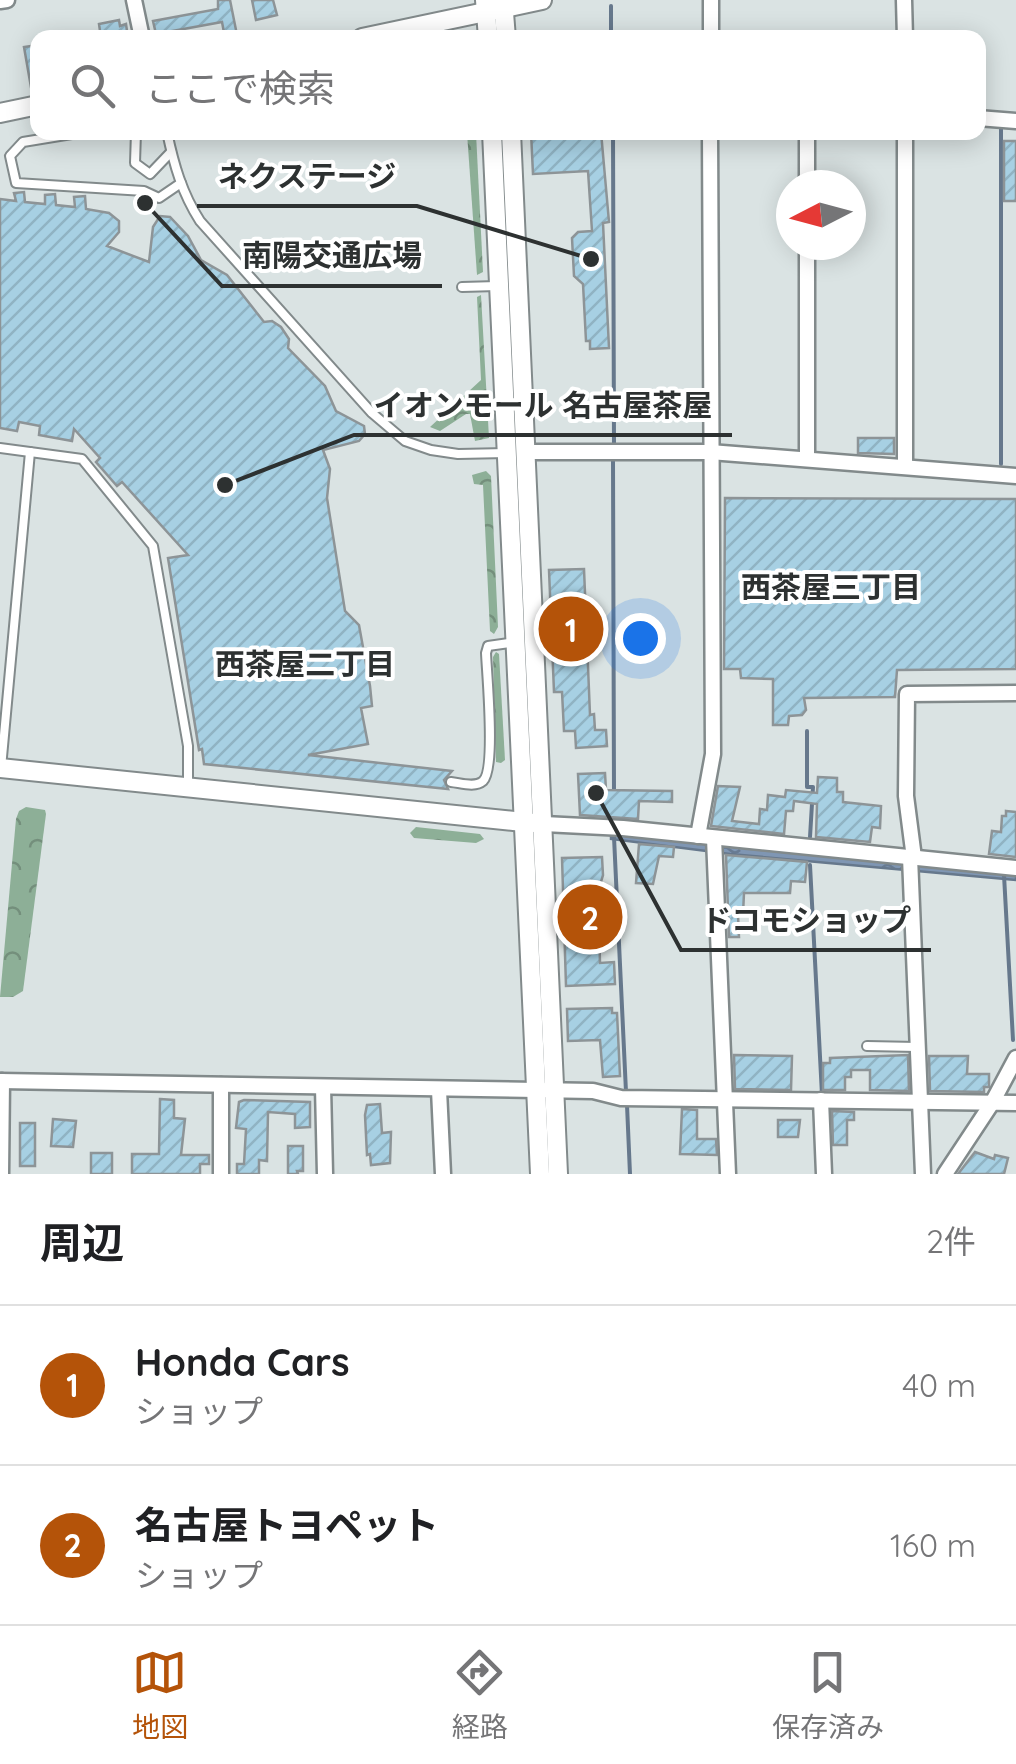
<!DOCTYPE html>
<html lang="ja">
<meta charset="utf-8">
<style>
:root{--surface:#fff;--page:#f6f6f6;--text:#202124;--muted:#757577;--line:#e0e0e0;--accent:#b45309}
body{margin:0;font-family:Quicksand,"Noto Sans JP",sans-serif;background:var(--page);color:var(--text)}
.compass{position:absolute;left:776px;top:170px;width:90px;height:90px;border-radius:50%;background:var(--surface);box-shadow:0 5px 25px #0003;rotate:264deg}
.you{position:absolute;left:640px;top:638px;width:35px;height:35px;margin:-25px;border:8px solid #fff;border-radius:50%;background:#1a73e8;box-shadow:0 0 0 15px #1a73e833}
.badge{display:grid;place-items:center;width:65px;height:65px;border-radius:50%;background:var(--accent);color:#fff;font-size:32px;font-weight:700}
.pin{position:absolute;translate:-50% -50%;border:5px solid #fff;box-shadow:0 2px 10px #0006}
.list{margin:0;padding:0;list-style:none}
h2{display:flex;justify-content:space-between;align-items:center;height:130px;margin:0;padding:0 40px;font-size:42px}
h2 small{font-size:32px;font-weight:400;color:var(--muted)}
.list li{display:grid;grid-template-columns:65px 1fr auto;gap:30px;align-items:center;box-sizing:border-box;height:160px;padding:0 40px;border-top:2px solid var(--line)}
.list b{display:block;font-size:38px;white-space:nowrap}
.list p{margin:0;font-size:32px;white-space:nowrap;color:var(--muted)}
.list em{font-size:32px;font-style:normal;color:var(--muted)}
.icon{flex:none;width:55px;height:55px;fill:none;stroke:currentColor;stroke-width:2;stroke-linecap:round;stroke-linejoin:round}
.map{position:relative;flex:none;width:1016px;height:1174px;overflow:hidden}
.search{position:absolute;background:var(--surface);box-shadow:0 5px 25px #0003;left:30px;right:30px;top:30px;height:110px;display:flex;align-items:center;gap:25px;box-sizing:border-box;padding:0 35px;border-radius:20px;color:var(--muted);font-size:38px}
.sheet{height:450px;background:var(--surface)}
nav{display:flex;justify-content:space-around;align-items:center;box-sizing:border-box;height:140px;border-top:2px solid var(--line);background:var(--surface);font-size:28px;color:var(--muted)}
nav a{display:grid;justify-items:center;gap:5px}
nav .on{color:var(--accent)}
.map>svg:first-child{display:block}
.forest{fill:url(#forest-crowns)}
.water{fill:url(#water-ripples);stroke:#66788c;stroke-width:2.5}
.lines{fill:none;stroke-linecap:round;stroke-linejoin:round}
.stream{stroke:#66788c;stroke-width:4}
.building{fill:url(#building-hatch);stroke:#8d9497;stroke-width:2.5}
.service-casing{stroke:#828a8b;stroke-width:12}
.minor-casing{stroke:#828a8b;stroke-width:19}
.tertiary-casing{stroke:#828a8b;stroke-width:22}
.service{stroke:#fff;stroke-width:8}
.minor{stroke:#fff;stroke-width:14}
.tertiary{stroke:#fff;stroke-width:18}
.labels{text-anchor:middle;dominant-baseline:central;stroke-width:8;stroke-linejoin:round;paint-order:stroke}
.neighbourhood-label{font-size:30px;font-weight:bold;fill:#2d3131;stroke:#fff}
.leader{fill:none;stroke:#2d3131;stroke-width:4}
.callout-dot{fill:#2d3131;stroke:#fff;stroke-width:4}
.callout-label{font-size:30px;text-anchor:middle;font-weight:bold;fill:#2d3131;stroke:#fff;stroke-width:8;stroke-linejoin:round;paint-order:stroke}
</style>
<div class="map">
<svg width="1016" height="1174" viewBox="0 0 1016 1174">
<defs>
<pattern id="forest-crowns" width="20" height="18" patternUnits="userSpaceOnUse" patternTransform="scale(2.5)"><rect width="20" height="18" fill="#8daf97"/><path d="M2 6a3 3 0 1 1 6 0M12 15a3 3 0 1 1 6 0" fill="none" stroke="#748f7c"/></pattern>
<pattern id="water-ripples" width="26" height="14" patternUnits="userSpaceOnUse" patternTransform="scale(2.5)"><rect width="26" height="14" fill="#7f96b3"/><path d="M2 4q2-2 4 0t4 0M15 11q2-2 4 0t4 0" fill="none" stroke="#687b92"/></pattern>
<pattern id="building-hatch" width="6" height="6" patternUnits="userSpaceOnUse" patternTransform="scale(2.5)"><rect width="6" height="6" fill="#a7d0e3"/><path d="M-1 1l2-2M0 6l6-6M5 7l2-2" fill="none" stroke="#90b3c3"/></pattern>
</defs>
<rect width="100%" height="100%" fill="#dae3e3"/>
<g class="forest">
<path d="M467,133H476L483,272L477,275Z"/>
<path d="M481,295L489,438L475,441L470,414H466L440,431L430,427L481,380L477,297Z"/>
<path d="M486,471L491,476L498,627L494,634L490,631L483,485L474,484L472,475Z"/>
<path d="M496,652L499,654L505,760L501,763L496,762L493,657Z"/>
<path d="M26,807L45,810L46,814L23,991L13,997H0L16,819L19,811Z"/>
<path d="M416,827L480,834L484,839L476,843L414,838L410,833Z"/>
</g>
<path class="water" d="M611,834L1016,875V880L730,854L611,839Z"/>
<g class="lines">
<g class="stream">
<path d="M611,6V38"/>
<path d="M1001,127V464"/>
<path d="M613,132L614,447"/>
<path d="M613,459L614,795"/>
<path d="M807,731V787H813L810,837"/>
<path d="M614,837L626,1092"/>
<path d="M810,865L822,1095"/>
<path d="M1004,875L1013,1040"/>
<path d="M627,1105L630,1174"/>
</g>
</g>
<g class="building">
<path d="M218,0H230L237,35L234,38H225L222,22L156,34L153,21L218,9Z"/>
<path d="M252,0H273L277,15L256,20Z"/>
<path d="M119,20L120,26L126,24L128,38H101L99,24Z"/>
<path d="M38,45V93H32L24,47Z"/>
<path d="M531,132H601L609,222L603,223L609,348L590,349V341H586L583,284L574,276L572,238L578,232L592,231L588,171L533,174Z"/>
<rect x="1004" y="141" width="12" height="60"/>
<path d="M24,192L25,202L45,204V195L55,194L56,205L75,207L74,197L85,196L86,209L109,213L119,221V232L107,246L149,262L153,227L160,216L170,217L188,236L201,260L227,275L264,322L272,321L281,327L289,339L288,348L325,386L336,411L364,426L365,434L359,441L323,450L330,469L327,498L345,611L359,625L370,686L372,706L361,708L368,744L308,755L452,771L444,780L448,789L204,764L202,749L199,750L168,558L188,555L122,482L117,486L96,462L100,458L74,429L72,441L39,435L40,426L19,422L17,431L0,428V199L16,201L14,193Z"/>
<path d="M858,438H894V454L858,453Z"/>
<path d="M725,498L1016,499V669L897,670L895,697L804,698L806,710L802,715L789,716L788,725H773V679L741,678L740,669H724Z"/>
<path d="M584,569L590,715L594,714L595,730H606L607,746L576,748L575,731H564L562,692H554L549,570Z"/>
<path d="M605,773L606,790L672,791V802L639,801L638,819L580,815L578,774Z"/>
<path d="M818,777L837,778V792H843V802L881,806L880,828L872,827L870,842L816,837L817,804L794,801L793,811H786L784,834L711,826L718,786L740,787L732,821L759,824L760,809L767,810L768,795L785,797L786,790L817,793Z"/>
<path d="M1006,811L1016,812V857L989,854L992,831L1001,832L1002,816H1006Z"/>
<path d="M639,844L674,847L673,857L659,856L653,884L636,883Z"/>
<path d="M726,855L807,862L805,882L791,881L790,893H744L743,914L738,915L739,937H729Z"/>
<path d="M602,857L603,875L598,892L600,963L614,962L615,984L566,986L562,858Z"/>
<path d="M612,1008V1013H617L620,1076L603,1077L600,1040L568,1041L567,1009Z"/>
<path d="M734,1055L792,1056L791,1090L735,1089Z"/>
<path d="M908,1055L909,1091L870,1090V1070H851V1077H845V1090H823V1063H830V1058Z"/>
<path d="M929,1056H968L967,1074H989V1087H984V1092L930,1091Z"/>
<path d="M160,1099L174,1100V1118L185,1119L181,1155H209V1164H200V1174H132V1154H159Z"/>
<path d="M244,1100L310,1102V1127L295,1128V1114L268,1112L267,1161L259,1160V1174H237V1164H244L246,1129L236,1128L239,1102Z"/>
<path d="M380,1104L382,1133L391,1132L390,1163L371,1165L370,1154L367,1155L365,1115L367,1105Z"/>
<path d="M682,1109L697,1110V1139H716L717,1155L680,1154Z"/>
<path d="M832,1111L854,1112V1120H847V1145H833Z"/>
<path d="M53,1119L76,1121L73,1147L51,1146Z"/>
<path d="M778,1120H800L798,1137H778Z"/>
<rect x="20" y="1123" width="15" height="43"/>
<path d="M288,1146H303V1171H297L298,1174H288Z"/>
<path d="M975,1152L994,1159L995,1155L1008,1158L1004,1174H958Z"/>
<rect x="91" y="1153" width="21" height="21"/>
</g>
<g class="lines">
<defs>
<g id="service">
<path d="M84,132L23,142L10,156L16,183L144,191L159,198L181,183"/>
<path d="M136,132L135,163L150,174L171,152"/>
<path d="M167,132C174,165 182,193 200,221L372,413L405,441L431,450L458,454L507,453"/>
<path d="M462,287L497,286"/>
<path d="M0,448L82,459L153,546L188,746V787"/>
<path d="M1,768L30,452"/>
<path d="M451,782C461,783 475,788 483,781C496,769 487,676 486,653L488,646L516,642"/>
<path d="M867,1046L917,1047"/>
</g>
<g id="minor">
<path d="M134,0L142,38"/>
<path d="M904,0L905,38"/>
<path d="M0,1L7,0"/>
<path d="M711,38V0"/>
<path d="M978,118L1016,121"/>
<path d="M807,185V132"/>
<path d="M524,452H710L1016,476"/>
<path d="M807,459V245"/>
<path d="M905,465V132"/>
<path d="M544,824L623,828L1016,868"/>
<path d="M698,836L713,754L710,132"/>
<path d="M714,838L728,1174"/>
<path d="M910,857L923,1174"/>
<path d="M914,858L906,796L907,694L1016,693"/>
<path d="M0,1081L593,1091L621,1098L1016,1103"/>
<path d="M221,1085V1174"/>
<path d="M323,1087L325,1174"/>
<path d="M439,1090L443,1174"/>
<path d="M821,1100L824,1174"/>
<path d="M1,1174L2,1081"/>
<path d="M945,1174L992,1103L1016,1058"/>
</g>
<g id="tertiary">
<path d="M485,0L488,38"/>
<path d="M503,0L506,38"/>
<path d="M362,38L542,0"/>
<path d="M0,113L38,105"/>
<path d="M492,132L540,1174"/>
<path d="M511,132L558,1174"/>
<path d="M0,768L533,823"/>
</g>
</defs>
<use href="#service" class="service-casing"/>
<use href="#minor" class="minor-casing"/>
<use href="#tertiary" class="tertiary-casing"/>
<use href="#service" class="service"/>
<use href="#minor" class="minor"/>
<use href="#tertiary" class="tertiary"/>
</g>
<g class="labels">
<g class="neighbourhood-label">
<text x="831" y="587">西茶屋三丁目</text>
<text x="305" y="664">西茶屋二丁目</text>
</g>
</g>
<path class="leader" d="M591 259L417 206H197M145 203L222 286H442M225 485L354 435H732M596 793L681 950H931"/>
<g class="callout-dot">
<circle cx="591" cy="259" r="10"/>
<circle cx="145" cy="203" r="10"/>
<circle cx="225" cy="485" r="10"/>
<circle cx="596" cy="793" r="10"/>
</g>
<g class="callout-label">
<text x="307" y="187">ネクステージ</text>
<text x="332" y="266">南陽交通広場</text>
<text x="543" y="416">イオンモール 名古屋茶屋</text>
<text x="806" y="931">ドコモショップ</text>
</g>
</svg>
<svg class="compass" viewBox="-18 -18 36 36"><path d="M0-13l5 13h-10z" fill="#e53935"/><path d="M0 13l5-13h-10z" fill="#757577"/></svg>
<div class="you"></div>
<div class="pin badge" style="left:571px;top:629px">1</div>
<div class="pin badge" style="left:590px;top:917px">2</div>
<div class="search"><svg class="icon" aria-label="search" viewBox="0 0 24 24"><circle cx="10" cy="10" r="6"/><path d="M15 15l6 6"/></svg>ここで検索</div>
</div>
<section class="sheet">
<h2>周辺<small>2件</small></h2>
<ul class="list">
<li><span class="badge">1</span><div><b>Honda Cars</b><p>ショップ</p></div><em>40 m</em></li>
<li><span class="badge">2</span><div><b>名古屋トヨペット</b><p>ショップ</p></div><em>160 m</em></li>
</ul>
</section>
<nav>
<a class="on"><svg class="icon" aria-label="map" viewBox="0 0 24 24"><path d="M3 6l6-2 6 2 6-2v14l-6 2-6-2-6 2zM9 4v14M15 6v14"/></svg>地図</a>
<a><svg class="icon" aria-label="directions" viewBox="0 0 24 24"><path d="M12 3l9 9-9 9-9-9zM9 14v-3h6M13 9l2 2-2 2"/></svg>経路</a>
<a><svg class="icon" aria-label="saved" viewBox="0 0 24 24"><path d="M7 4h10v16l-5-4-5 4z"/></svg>保存済み</a>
</nav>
